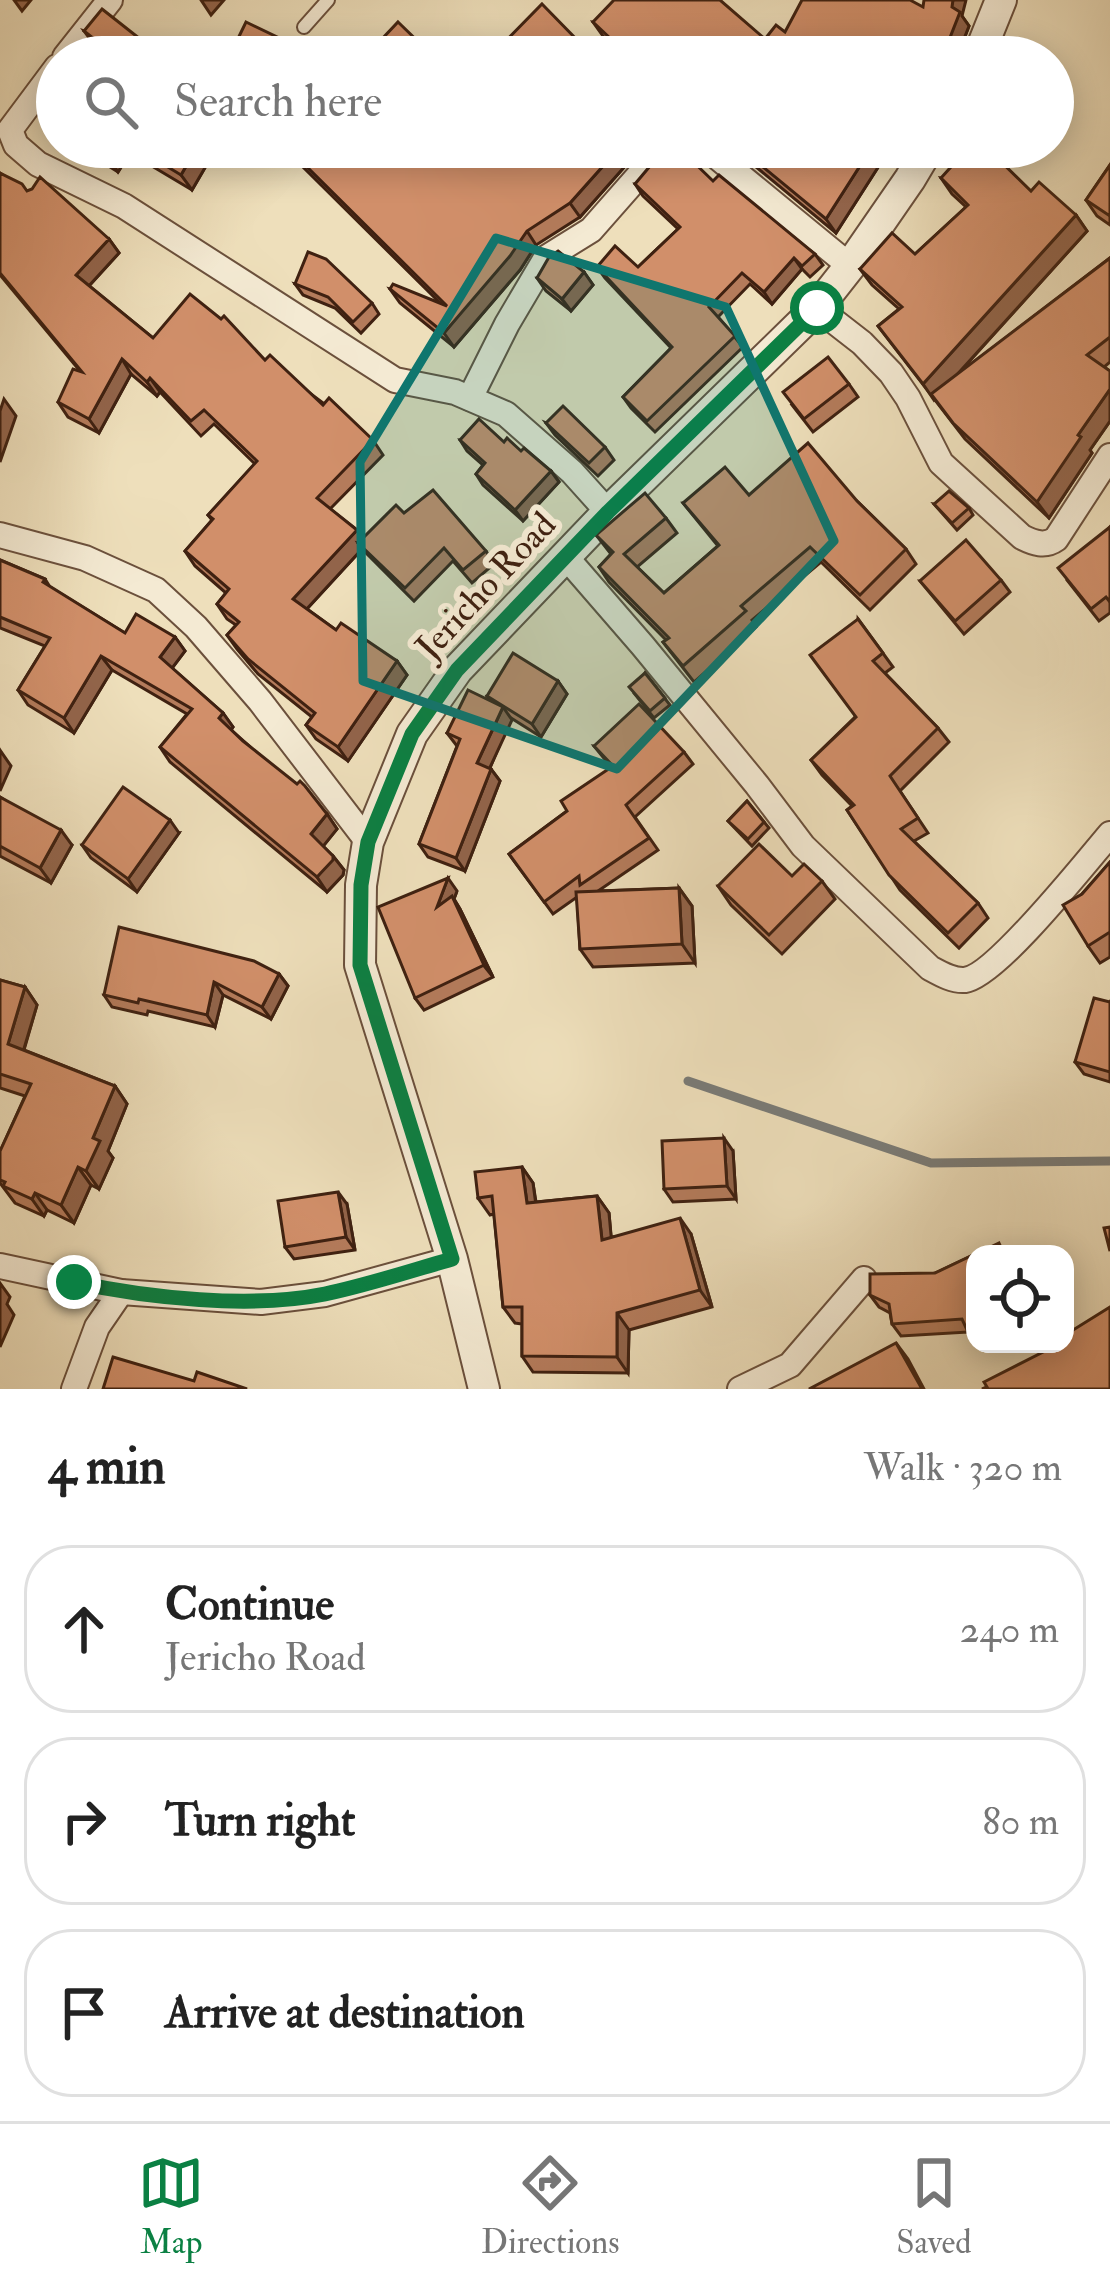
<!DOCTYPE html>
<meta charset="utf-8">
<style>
:root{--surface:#fff;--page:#f6f6f6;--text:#222;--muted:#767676;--line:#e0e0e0;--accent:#0b8043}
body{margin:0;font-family:"IM FELL Double Pica",serif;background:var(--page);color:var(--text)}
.controls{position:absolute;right:36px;bottom:36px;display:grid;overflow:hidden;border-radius:24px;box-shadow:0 6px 30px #0003}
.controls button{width:108px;height:108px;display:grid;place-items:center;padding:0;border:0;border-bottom:3px solid var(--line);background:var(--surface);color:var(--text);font:60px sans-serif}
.stop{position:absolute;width:36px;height:36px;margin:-27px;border:9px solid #0b8043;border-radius:50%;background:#fff}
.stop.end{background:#0b8043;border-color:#fff;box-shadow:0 3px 12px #0008}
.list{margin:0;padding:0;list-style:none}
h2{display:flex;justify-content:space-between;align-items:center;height:156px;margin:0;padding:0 48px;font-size:51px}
h2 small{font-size:39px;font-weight:400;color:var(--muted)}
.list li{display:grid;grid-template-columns:78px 1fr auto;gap:36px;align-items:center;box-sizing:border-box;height:168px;margin:0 24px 24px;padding:0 24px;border:3px solid var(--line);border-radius:48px}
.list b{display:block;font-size:45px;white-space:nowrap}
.list p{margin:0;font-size:39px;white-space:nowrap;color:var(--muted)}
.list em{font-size:39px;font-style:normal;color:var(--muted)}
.icon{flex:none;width:66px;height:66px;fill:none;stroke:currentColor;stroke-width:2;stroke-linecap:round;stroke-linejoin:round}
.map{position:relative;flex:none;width:1110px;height:1389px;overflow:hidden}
.search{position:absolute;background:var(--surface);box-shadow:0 6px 30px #0003;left:36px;right:36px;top:36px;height:132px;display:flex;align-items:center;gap:30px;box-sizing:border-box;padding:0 42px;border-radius:66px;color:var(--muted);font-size:45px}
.sheet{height:732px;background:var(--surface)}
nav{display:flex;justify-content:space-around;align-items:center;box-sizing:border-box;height:168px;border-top:3px solid var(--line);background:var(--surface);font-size:33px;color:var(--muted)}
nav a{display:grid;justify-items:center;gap:6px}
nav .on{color:var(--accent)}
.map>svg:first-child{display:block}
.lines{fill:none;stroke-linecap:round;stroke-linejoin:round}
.stream{stroke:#7a7c78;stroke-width:9}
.service-casing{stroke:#6b503c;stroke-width:16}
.minor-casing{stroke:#6b503c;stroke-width:28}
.tertiary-casing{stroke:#6b503c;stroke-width:34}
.service{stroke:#f4ead3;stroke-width:12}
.minor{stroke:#f4ead3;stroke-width:24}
.tertiary{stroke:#f4ead3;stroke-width:30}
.wall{fill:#b47b5b;stroke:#3f2111;stroke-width:3}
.shaded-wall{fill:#92644a;stroke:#3f2111;stroke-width:3}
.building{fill:#d18f6a;stroke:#3f2111;stroke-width:3}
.route{stroke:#0b8043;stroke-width:15}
.marked{fill:#0f766e;fill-opacity:0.2;stroke:#0f766e;stroke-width:9;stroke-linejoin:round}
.labels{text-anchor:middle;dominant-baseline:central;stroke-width:12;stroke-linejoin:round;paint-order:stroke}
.street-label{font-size:36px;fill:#3f2111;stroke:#f4ead3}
</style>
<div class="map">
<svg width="1110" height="1389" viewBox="0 0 1110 1389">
<rect width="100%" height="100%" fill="#eedfbb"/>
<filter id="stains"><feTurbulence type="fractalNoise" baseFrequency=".00167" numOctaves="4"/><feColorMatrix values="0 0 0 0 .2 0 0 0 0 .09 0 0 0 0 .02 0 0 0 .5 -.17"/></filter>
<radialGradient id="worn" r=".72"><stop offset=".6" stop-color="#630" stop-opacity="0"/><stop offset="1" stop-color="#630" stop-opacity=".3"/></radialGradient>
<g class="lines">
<path class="stream" d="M688,1081L931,1163L1110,1161"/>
<defs>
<path id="service" d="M304,27L328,0"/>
<g id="minor">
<path d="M65,57L110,0"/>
<path d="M57,67L10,130L16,145L38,164L124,206L395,380L455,392L506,414L572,472L608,512"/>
<path d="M705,147L850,266"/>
<path d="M817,308L862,343L891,373L908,398L941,463L1022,537C1034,543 1045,547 1056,539L1110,456"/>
<path d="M470,398L507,324L546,258L591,230L664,147"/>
<path d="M0,535L85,558L156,590L196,627L260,701L368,842"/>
<path d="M565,556L643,646L757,785L803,846L930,968C941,974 953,981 965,980C996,976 1086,862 1110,834"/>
<path d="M0,1266L121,1292L261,1302L325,1294L452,1259"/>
<path d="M74,1389L97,1327L121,1292"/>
<path d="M740,1389L790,1365L864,1279"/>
</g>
<g id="tertiary">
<path d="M978,57L1001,0"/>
<path d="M484,1389L452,1259L360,965L361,885L368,842L412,734L457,670L608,512L817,308L850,266L910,179L929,147"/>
</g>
</defs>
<use href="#service" class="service-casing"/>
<use href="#minor" class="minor-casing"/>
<use href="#tertiary" class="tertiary-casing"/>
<use href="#service" class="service"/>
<use href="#minor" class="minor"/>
<use href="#tertiary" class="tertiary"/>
</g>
<g class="wall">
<path d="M923,7L962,16L969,26L957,57H625L603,36L593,22L765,39L785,32Z"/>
<path d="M84,31L163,57L106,54L95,46Z"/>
<path d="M581,44L590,57H490Z"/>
<path d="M78,147H217L192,190L130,153L118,172Z"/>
<path d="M297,147H642L580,217L536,245L520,270L454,347L400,303L390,289L440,303L302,166L292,152Z"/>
<path d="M891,147L836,233L750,162L740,148Z"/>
<path d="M1110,165V225L1097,216L1086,200Z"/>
<path d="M0,173L27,191L109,239L119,253L89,286L153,338L265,360L373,440L383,455L330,509L357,530L363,539L404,513L486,551L494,564L472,583L453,561L414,601L362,549L307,609L336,630L397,661L407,675L348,761L316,739L306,725L312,717L258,674L237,649L227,635L236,625L227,619L217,604L226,593L195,566L185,551L212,520L208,515L255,464L214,424L201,436L160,392L157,396L131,374L99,433L68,417L58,402L80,371L0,275Z"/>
<path d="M941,178L1031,191L1076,215L1087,231L957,375L1110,258V362L1104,367L1110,371V421L1090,450L1092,453L1049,518L965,439L878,326L899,309L872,285L860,269L915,254L966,207L952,194Z"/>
<path d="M713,181L815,254L823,265L810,277L802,269L772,304L750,284L718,317L743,347L655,432L631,408L623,397L671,348L605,278L597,267H638L678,229L643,196L635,184Z"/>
<path d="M584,272L593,285L571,311L546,291L537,278Z"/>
<path d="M295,284L372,303L379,314L361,333L335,308L303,295Z"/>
<path d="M849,384L858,397L813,432L792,405Z"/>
<path d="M546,423L605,447L614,460L598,476L555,435Z"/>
<path d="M460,440L504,442L521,451L551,471L559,482L523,521L483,485L476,474L483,465L467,451Z"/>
<path d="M749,495L857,501L906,549L916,564L870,610L821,562L752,620L756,627L694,682L663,642L666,640L609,582L599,567L611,554L596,535L666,518L677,533L637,567L664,593L718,546L683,503Z"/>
<path d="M934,504L969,508L973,515L957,530Z"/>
<path d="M1110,527V613L1099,621L1067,580Z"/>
<path d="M0,560L45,579L50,587L125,633L175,637L185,651L172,668L223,713L233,727L231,730L327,814L337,829L323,846L333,856L344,870L343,875L327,892L170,762L160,747L187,714L112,670L74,733L28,705L18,690L45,646L0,628Z"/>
<path d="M1001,580L1010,592L964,634L920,581Z"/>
<path d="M858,619L893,667L885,673L938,728L949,742L900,791L928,833L914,841L978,903L988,918L959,948L900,890L847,810L852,806L822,775L811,760L855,717Z"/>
<path d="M645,673L670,705L654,718L634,693Z"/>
<path d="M558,681L567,694L541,737L511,718L490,768L500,781L465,871L428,857L419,844L457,746L447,733L490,701L487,696Z"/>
<path d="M594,746L684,752L693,764L635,817L658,850L598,891L679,888L692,906L695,963L593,967L580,949L577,897L553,914L509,854L567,811L611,767Z"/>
<path d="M0,797L72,845L51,883L0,856Z"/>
<path d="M747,801L769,828L752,846L728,821Z"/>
<path d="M179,833L137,892L91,858L82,845Z"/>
<path d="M1110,862V957L1100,963L1088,946L1082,894Z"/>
<path d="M792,876L822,881L835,899L782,954L731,905L718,886Z"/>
<path d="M457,891L454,899L460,909L493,977L424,1010L415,998Z"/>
<path d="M279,974L288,986L271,1019L223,995L215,1027L148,1011L147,1015L112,1007L104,995Z"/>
<path d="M0,980L25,987L37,1005L24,1050L115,1086L127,1104L108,1151L113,1158L99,1189L91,1185L74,1223L47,1210L44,1216L15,1203L0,1183V1152L25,1096L0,1088Z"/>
<path d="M1110,1002V1082L1084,1074L1075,1062Z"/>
<path d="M733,1151L736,1199L673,1202L664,1189Z"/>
<path d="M522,1167L533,1183L536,1202L597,1196L609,1213L611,1237L691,1234L712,1307L629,1330L628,1373L533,1372L522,1356V1324L515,1323L503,1307L494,1214L490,1215L478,1198Z"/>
<path d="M347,1204L355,1250L294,1259L285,1247Z"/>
<path d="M975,1254V1342L968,1332L901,1336L892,1324L890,1313L879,1307L870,1295L935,1273Z"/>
</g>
<g class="shaded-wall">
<path d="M14,0H31L22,11Z"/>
<path d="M201,0H224L211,15Z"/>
<path d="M953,0H966L962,16L969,26L957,57H939Z"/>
<path d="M113,147H126L130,153L118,172L107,157Z"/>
<path d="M197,147H217L192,190L181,175Z"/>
<path d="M620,147H642L580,217L570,203Z"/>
<path d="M872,147H891L836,233L826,219Z"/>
<path d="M1076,215L1087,231L934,400L923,384Z"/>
<path d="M527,231L536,245L520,270L454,347L444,333Z"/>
<path d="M109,239L119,253L86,289L76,275Z"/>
<path d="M794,258L802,269L772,304L764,292Z"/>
<path d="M584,272L593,285L571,311L562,299Z"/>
<path d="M122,359L131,374L99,433L89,419Z"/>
<path d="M150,378L160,392L157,396L147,382Z"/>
<path d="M1110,389V421L1090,450L1092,453L1049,518L1037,502L1078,435Z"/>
<path d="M4,399L16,416L0,462V411Z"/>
<path d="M551,471L559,482L523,521L515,510Z"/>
<path d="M357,530L367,545L358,543L362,549L303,613L293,599Z"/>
<path d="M175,637L185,651L170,671L160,657Z"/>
<path d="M101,656L112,670L74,733L64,718Z"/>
<path d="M397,661L407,675L348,761L338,747Z"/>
<path d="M558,681L567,694L541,737L532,724Z"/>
<path d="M503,707L512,720L486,776L477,763Z"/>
<path d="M223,713L233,727L229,733L219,718Z"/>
<path d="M0,750L11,766L0,791Z"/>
<path d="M491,769L500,781L465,871L456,858Z"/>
<path d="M327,814L337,829L321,849L311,834Z"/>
<path d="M170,820L179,833L137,892L128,879Z"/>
<path d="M61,830L72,845L51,883L40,868Z"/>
<path d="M333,856L344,870L343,875L327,892L317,877Z"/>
<path d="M448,878L457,891L454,899L460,909L493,977L437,907Z"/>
<path d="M679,888L692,906L695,963L682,944Z"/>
<path d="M279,974L288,986L271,1019L262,1007Z"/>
<path d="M214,982L223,995L215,1027L207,1015Z"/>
<path d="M25,987L37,1005L20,1062L8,1044Z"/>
<path d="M115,1086L127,1104L108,1151L113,1158L99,1189L86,1171L93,1138Z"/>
<path d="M724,1138L733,1151L736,1199L727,1186Z"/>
<path d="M78,1167L91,1185L74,1223L61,1205Z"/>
<path d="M522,1167L533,1183L538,1220L527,1203Z"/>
<path d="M338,1192L347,1204L355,1250L346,1237Z"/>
<path d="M35,1193L47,1210L44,1216L32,1199Z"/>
<path d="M597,1196L609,1213L613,1256L602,1240Z"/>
<path d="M680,1218L691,1234L712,1307L700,1290Z"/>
<path d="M0,1283L10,1297L7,1304L14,1315L0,1347Z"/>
<path d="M617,1313L629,1330L628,1373L617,1357Z"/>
<path d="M896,1343L908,1359L924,1389H922Z"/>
</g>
<g class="building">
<path d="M614,0H720L765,39L776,25L785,32L802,0H910L923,7L924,0H953L952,7L960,12L949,40L939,57H630L593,22Z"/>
<path d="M542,4L581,44L567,57H490Z"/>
<path d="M102,9L163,57H104L108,50L84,31Z"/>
<path d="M246,22L319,57H229Z"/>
<path d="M398,22L434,57H365Z"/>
<path d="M91,147H113L107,157Z"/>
<path d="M135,147H197L181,175Z"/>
<path d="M297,147H620L570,203L527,231L510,256L444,333L390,289L393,284L447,306L292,152Z"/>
<path d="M666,147H678L713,181L719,175L815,254L802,266L794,258L764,292L742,273L709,307L735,336L647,421L623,397L672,347L597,267L615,246L638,267L680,227L635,184Z"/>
<path d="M741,147H872L826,219L740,148Z"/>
<path d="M969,147H986L1031,191L1039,182L1076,215L923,384L878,326L902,307L860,269L892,233L915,254L968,205L941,178Z"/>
<path d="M1110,165V216L1086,200Z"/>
<path d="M0,173L22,184L27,191L32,189L40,177L109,239L76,275L153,338L190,294L221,319L224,316L265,360L270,355L323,405L329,398L373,440L317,498L357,530L293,599L336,630L341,623L397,661L338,747L306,725L315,713L248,659L227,635L239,622L217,604L229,589L185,551L213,519L208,515L257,461L204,410L191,421L150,378L147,382L122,359L89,419L58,402L73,369L82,372L0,273Z"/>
<path d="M558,251L584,272L562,299L537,278L549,257Z"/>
<path d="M308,252L326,259L372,303L353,322L328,297L295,284Z"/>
<path d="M1110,258V337L1087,355L1110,371V389L1078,435L1081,437L1037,502L953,423L931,394Z"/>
<path d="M828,357L849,384L804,419L783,392Z"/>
<path d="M563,406L605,447L589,463L546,423Z"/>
<path d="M479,419L504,442L507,438L521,451L524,448L551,471L515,510L476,474L485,463L460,440Z"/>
<path d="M808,443L857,501L906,549L860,595L810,547L741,606L746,611L683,666L663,642L669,638L599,567L613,552L596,535L645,493L666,518L624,554L664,593L719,545L683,503L725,467L749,495Z"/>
<path d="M433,490L486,551L463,570L444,548L405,588L358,543L396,505L404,513Z"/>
<path d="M949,491L969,508L952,523L934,504Z"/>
<path d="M1110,527V602L1106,597L1091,609L1058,568Z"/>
<path d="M966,540L1001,580L955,621L920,581Z"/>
<path d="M0,560L45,579L43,582L125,633L136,614L175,637L160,657L223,713L219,718L243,741L297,784L300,781L305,786L327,814L311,834L333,856V860L317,877L160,747L192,709L101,656L64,718L18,690L50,638L0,617Z"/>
<path d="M858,619L883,653L873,661L938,728L890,776L918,818L901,829L978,903L948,933L889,875L847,810L854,805L811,760L856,717L810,655Z"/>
<path d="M513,653L558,681L532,724L487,696Z"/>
<path d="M645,673L665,698L650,711L629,687Z"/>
<path d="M468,690L503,707L477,763L491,769L456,858L419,844L460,739L447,733Z"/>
<path d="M639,704L684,752L626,805L649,838L580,885L579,876L544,902L509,854L567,811L561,801L613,766L594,746Z"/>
<path d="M123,787L170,820L128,879L82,845Z"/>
<path d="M0,797L61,830L40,868L0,846Z"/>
<path d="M747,801L764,822L748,839L728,821Z"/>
<path d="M759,844L792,876L804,864L822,881L769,935L718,886Z"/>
<path d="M1110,862V932L1088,946L1063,905L1082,894Z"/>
<path d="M448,878L437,907L452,896L484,965L415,998L378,907Z"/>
<path d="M679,888L682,944L580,949L576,892Z"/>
<path d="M119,927L254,961L279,974L262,1007L214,982L207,1015L139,999L138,1003L104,995Z"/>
<path d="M0,980L25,987L8,1044L115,1086L93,1138L100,1141L86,1171L78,1167L61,1205L35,1193L32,1199L3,1186L5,1182L0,1180V1151L31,1084L0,1074Z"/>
<path d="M1094,998L1110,1002V1072L1075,1062Z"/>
<path d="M724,1138L727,1186L664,1189L662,1141Z"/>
<path d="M522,1167L527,1203L597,1196L602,1240L680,1218L700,1290L617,1313V1357L522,1356V1307H503L492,1196L478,1198L475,1172Z"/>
<path d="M338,1192L346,1237L285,1247L278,1201Z"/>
<path d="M1110,1227V1251L1104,1228Z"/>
<path d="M999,1243L1004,1254H976Z"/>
<path d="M975,1254V1329L968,1332L962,1319L892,1324L889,1304L870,1295V1274L935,1273Z"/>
<path d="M1110,1307V1389H982L987,1387L984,1382L1051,1348L1049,1345L1051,1344H1065V1335Z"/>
<path d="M896,1343L922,1389H809Z"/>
<path d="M113,1357L194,1381L197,1372L247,1389H103Z"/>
</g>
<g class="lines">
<path class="route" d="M74,1282C148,1298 251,1309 325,1294C368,1285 410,1271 452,1259L360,965L361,885L368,842L412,734L457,670L608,512L817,308"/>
</g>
<path class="marked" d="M496,238L726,307L834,541L617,769L363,681L360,462Z"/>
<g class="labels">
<g class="street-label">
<text transform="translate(486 586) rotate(-47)">Jericho Road</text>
</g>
</g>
<rect width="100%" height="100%" filter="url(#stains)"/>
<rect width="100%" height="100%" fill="url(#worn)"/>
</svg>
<div class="controls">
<button><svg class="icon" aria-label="locate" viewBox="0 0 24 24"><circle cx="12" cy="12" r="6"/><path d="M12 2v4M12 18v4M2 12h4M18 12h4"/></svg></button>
</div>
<div class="stop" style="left:817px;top:308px"></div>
<div class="stop end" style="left:74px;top:1282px"></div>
<div class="search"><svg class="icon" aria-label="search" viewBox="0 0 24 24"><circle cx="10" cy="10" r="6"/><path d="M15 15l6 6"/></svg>Search here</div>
</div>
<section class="sheet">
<h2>4 min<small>Walk · 320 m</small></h2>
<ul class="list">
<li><svg class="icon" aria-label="ahead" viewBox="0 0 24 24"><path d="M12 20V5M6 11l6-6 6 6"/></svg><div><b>Continue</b><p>Jericho Road</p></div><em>240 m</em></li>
<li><svg class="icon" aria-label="right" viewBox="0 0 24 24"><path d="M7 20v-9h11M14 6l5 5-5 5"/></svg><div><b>Turn right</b></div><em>80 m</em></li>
<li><svg class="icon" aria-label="arrive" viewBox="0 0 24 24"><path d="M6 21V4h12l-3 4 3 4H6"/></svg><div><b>Arrive at destination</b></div></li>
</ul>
</section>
<nav>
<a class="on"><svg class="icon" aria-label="map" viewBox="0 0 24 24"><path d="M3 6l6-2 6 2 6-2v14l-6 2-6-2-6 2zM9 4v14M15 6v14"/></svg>Map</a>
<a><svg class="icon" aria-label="directions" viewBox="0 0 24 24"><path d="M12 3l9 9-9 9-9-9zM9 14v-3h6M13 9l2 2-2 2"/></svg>Directions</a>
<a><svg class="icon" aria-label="saved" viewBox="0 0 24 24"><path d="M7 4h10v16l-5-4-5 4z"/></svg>Saved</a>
</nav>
